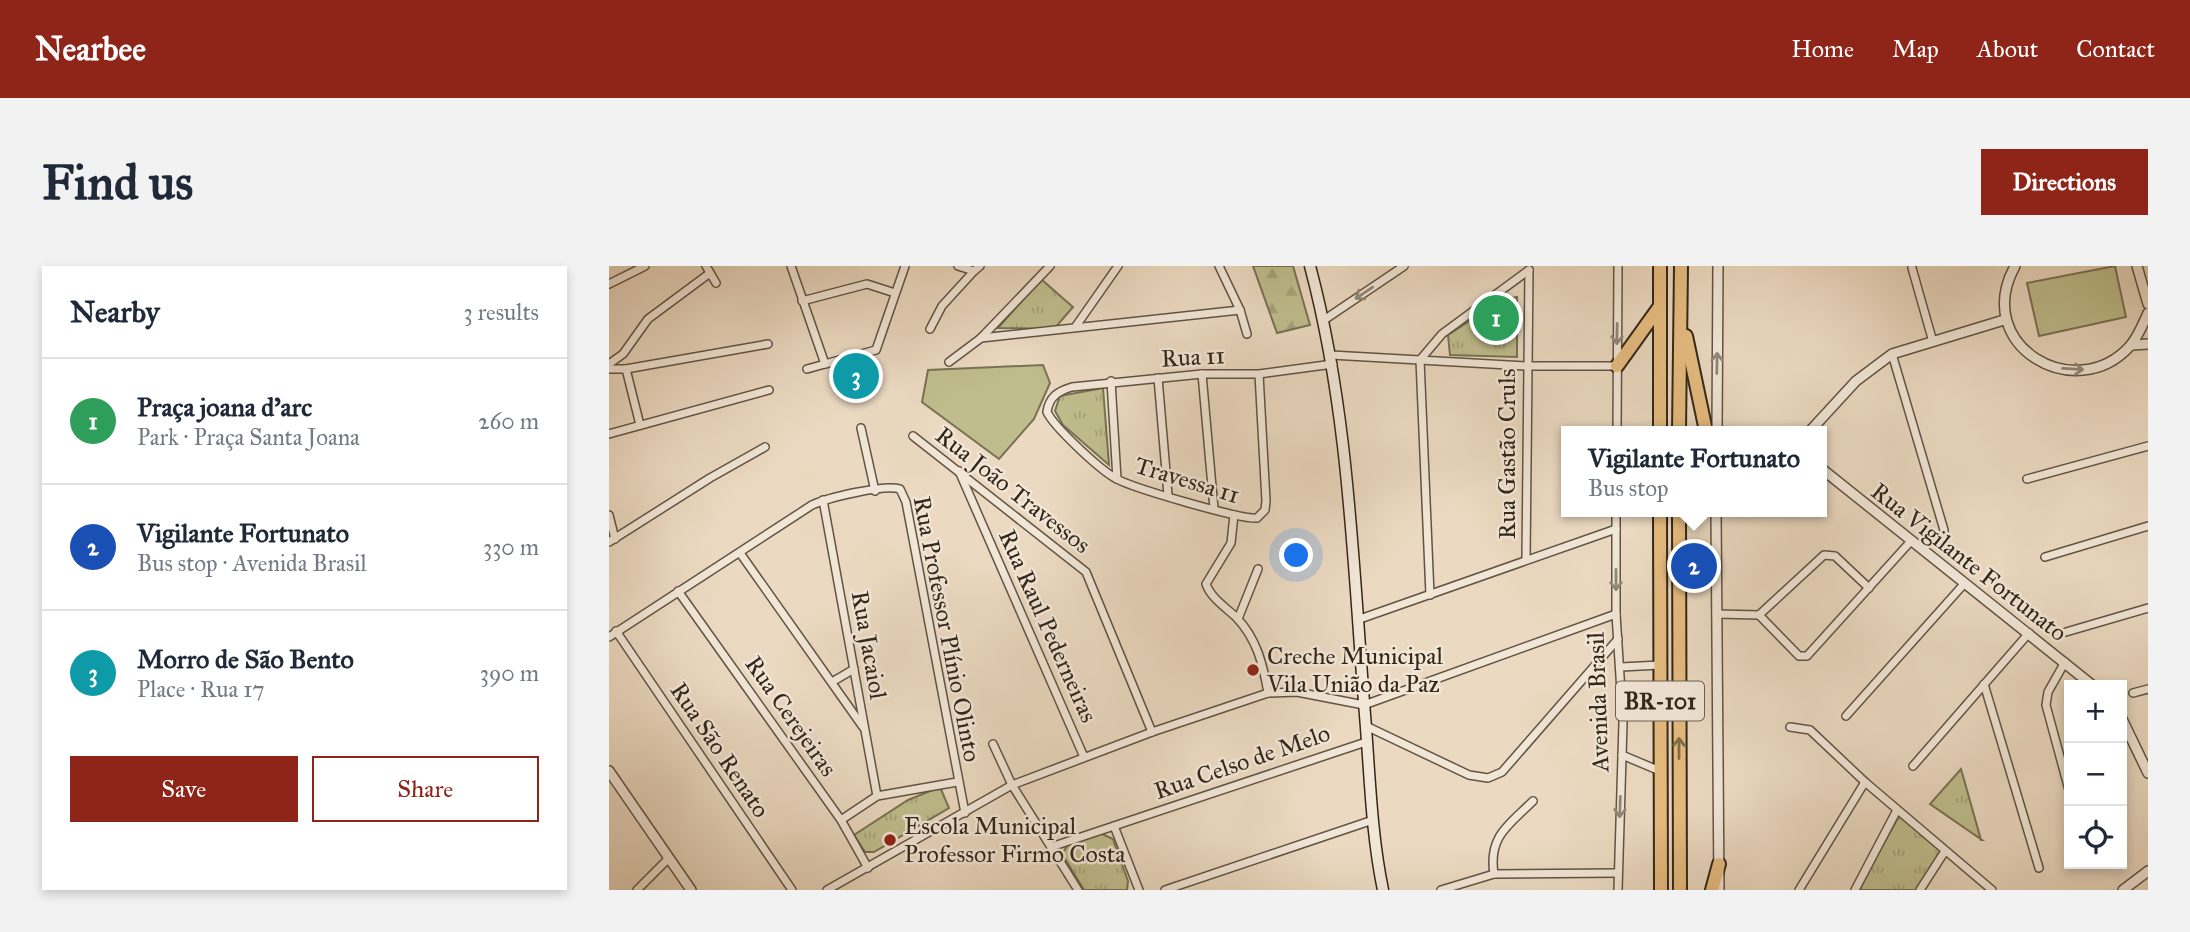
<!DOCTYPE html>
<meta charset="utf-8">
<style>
:root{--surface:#fff;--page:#f2f2f3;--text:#1f2937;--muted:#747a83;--line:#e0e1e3;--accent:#8f2418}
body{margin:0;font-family:"IM FELL Great Primer",serif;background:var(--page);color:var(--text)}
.controls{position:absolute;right:21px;bottom:21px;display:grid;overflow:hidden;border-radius:0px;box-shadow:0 4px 10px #0003}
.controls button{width:63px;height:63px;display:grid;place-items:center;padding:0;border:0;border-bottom:2px solid var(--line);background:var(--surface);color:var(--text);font:35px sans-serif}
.you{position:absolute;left:688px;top:290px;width:24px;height:24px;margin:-18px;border:5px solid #fff;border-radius:50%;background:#1a73e8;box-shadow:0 0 0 10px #1a73e833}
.badge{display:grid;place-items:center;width:46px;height:46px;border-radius:50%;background:var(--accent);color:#fff;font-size:23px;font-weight:700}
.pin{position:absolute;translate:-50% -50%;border:4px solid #fff;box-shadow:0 2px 7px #0006}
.popup{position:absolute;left:952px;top:160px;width:266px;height:91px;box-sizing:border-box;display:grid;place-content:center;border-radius:0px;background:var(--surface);filter:drop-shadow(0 2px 5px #0005);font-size:23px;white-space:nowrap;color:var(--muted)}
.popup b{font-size:26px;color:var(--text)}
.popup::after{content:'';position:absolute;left:50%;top:100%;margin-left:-14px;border:14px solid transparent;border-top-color:var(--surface)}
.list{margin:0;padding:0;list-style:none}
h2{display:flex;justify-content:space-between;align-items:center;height:91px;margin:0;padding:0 28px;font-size:30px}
h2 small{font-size:23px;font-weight:400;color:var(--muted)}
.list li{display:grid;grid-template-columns:46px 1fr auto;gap:21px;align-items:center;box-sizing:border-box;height:126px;padding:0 28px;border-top:2px solid var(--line)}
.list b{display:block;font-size:26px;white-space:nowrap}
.list p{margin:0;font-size:23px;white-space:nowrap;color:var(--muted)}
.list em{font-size:23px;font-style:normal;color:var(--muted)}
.actions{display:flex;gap:14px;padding:21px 28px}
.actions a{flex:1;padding:16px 0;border:2px solid var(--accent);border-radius:0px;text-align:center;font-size:24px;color:var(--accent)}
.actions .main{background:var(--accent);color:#fff}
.icon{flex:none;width:38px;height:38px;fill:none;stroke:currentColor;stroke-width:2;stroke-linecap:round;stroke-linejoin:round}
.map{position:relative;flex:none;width:1539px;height:624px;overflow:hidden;border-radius:0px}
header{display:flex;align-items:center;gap:42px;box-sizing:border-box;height:98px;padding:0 35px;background:var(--accent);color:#fff}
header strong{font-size:33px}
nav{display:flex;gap:38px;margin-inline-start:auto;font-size:24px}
.intro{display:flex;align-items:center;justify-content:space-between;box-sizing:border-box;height:168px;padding:0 42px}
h1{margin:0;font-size:49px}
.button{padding:18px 32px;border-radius:0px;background:var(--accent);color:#fff;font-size:24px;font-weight:700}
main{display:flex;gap:42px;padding:0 42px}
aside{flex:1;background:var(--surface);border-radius:0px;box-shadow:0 4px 10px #0003}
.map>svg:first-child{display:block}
.grass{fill:#bfbd8d;stroke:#787254;stroke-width:2}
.forest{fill:url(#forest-firs);stroke:#787254;stroke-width:2}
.park{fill:url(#park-tufts);stroke:#787254;stroke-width:2}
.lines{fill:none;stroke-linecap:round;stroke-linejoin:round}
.minor-casing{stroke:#605444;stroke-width:10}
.tertiary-casing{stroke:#605444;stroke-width:12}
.secondary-casing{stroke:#32271a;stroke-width:13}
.motorway-casing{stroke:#32271a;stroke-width:16}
.minor{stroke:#f2e6d7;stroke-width:7}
.tertiary{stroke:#f2e6d7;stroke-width:9}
.secondary{stroke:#f2e6d7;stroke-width:10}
.motorway{stroke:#e6bc80;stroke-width:12}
.oneway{stroke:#928678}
.oneway2{stroke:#836a48}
.poi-dot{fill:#8f2418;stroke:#f2e6d7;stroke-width:2.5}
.labels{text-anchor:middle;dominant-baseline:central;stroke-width:5;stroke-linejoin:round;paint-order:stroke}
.shield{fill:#f2e6d7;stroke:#6c6053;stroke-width:2}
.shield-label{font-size:23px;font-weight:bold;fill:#32271a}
.street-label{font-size:24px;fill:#32271a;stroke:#f2e6d7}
.poi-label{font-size:24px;fill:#32271a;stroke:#f2e6d7;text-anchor:start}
</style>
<header>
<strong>Nearbee</strong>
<nav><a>Home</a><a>Map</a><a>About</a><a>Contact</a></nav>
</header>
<div class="intro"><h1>Find us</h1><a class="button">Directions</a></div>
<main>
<aside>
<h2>Nearby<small>3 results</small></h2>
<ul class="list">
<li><span class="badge" style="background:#2e9e5b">1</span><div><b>Praça joana d'arc</b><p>Park · Praça Santa Joana</p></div><em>260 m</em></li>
<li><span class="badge" style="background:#1a4fb4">2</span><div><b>Vigilante Fortunato</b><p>Bus stop · Avenida Brasil</p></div><em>330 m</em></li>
<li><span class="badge" style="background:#0f9aa8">3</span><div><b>Morro de São Bento</b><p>Place · Rua 17</p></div><em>390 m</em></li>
</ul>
<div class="actions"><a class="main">Save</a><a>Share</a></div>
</aside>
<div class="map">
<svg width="1539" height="624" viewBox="0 0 1539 624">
<defs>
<pattern id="forest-firs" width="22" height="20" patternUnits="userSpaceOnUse" patternTransform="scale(1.75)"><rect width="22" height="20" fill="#bfbd8d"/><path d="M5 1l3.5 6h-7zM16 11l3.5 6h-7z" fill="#a5a279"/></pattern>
<pattern id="park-tufts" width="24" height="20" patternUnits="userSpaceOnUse" patternTransform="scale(1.75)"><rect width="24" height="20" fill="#bfbd8d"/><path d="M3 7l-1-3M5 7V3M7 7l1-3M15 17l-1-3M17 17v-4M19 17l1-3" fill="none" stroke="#a5a279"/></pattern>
</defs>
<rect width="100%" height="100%" fill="#ebd9c1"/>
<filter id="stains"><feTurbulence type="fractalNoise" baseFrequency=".00286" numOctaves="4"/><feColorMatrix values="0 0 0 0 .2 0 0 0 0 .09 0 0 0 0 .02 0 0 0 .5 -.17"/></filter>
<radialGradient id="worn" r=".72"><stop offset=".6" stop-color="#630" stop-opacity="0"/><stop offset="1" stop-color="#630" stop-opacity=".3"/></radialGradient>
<g class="grass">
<path d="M1506,0L1517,51L1430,70L1418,17Z"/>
<path d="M434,99L441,117L425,153L390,193L313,136L319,104Z"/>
</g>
<path class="forest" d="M644,0H684L701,59L668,67Z"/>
<g class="park">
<path d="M432,13L464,41L445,63L389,62Z"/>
<path d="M908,31V91L841,89L839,69L893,34Z"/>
<path d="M494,122L500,199L454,159L446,145L451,130Z"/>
<path d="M1352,503L1372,574H1373L1321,538Z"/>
<path d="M331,521L340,542L265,586H256L245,569L299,534Z"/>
<path d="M1290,550L1333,584L1309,624H1249Z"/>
<path d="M491,567L504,573L519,615L518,624H475L453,588L460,577Z"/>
</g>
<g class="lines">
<defs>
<g id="minor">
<path d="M97,0L107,17"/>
<path d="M182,0L216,98L267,84L296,0"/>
<path d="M349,0L365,5L371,0"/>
<path d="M610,0L631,44L638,68"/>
<path d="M1303,2L1324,76"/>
<path d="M0,18L36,0"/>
<path d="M193,35L258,18L286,27"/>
<path d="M715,54L795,0"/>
<path d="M467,60L509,0"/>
<path d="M321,63L333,40L365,5"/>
<path d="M372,72L631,44"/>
<path d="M1283,88L1335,264"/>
<path d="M722,89L917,100H1008"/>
<path d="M340,96L372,72L441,0"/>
<path d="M0,98L14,88L39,53L101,7"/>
<path d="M0,103H17L159,78"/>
<path d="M17,103L31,159"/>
<path d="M198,103L216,98"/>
<path d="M593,108L605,243"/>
<path d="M650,108L657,235L656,244L648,252C633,254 524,222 508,213C492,205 445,161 438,146C440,131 449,125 463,121L593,108H650L724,98"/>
<path d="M549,112L559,229"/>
<path d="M502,115L508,213"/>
<path d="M252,162L266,225"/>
<path d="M1008,165L1009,0"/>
<path d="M0,168L160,124"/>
<path d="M304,170L477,306L543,466"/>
<path d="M350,205L475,491"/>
<path d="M1418,213L1539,180"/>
<path d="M214,234L268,530"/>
<path d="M1007,246V348L1014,457L1009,624"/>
<path d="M0,249L6,273"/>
<path d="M625,249L622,277L597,318C602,332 616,341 627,351C648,373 654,398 659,427"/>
<path d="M0,276L101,212L156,181"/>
<path d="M131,287L254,461"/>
<path d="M1436,291L1539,260"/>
<path d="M917,293L920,4"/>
<path d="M69,325L232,554L259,602"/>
<path d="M821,329L811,94L833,68L920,4"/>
<path d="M1107,348L1150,349L1190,390H1198L1302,275"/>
<path d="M1150,349L1215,289L1226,290L1260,322"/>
<path d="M629,353L649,303"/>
<path d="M748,354L1007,263"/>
<path d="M7,365L183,624"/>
<path d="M1457,366L1539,342"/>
<path d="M0,371L203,239C218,232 275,218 291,223L297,236L356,547"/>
<path d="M1456,396L1439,426L1437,439L1460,524"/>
<path d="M1012,401L1051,399"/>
<path d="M223,416L245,403"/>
<path d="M1375,418L1430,602"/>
<path d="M1524,427L1539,423"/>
<path d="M1237,450L1355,318"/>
<path d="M757,460L860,509L879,512L893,506L1009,373"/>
<path d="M1181,461L1201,464L1256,516L1383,624"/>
<path d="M384,478L403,519L469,624"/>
<path d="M1013,489L1051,505"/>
<path d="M1304,500L1420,367"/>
<path d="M232,554L268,530L348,516"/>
<path d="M505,560L530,624"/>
<path d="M442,581L757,476"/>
<path d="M885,608C879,570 900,559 924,535"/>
<path d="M28,624L59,593"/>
<path d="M218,624L403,519L543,466L659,427L688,426L755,439L1007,348"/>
<path d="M556,624L761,555"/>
<path d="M832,624L885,608L1009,607"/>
<path d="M1190,624L1256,516"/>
<path d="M1246,624L1288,544"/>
<path d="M1311,624L1336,585"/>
</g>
<g id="tertiary">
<path d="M1406,0C1362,80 1467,140 1521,80C1529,71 1534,58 1539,47"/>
<path d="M1528,0L1539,38"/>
<path d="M1523,79L1539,78"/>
<path d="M1108,165L1109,0"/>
<path d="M1201,165L1247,115L1283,88L1395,54"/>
<path d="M1213,203L1483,419"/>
<path d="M1107,246L1110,624"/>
<path d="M1513,453L1539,507"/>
<path d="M0,505L82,624"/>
<path d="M1514,624L1539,605"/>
</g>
<path id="secondary" d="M701,0C740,146 744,299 756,449C761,509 762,566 774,624"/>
<g id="motorway">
<path d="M1051,0V165"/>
<path d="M1077,70L1097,165"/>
<path d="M1008,100L1051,40"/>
<path d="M1070,165L1072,0"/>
<path d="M1051,246L1052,624"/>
<path d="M1070,246L1071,624"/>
<path d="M1103,624L1110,598"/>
</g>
</defs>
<use href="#minor" class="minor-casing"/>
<use href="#tertiary" class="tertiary-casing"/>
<use href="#secondary" class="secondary-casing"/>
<use href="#motorway" class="motorway-casing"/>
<use href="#minor" class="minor"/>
<use href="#tertiary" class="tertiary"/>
<use href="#secondary" class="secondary"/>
<use href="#motorway" class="motorway"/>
</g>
<defs><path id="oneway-shaft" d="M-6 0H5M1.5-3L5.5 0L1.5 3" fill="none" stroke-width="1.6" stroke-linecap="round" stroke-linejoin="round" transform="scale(1.75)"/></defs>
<g class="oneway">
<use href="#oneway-shaft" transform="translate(755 27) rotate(146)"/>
<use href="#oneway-shaft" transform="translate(1008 68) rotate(91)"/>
<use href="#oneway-shaft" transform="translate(1108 97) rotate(-89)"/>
<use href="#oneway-shaft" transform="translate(1464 103) rotate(3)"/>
<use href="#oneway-shaft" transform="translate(1007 314) rotate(90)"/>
<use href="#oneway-shaft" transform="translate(1011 541) rotate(92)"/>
</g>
<use class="oneway2" href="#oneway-shaft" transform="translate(1070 482) rotate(-90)"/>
<g class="poi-dot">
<circle cx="644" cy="404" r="7"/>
<circle cx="281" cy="574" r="7"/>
</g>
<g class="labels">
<rect class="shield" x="1007" y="415.5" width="88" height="39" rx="5"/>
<g class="shield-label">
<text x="1051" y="435">BR-101</text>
</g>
<g class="street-label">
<text transform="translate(584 91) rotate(-3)">Rua 11</text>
<text transform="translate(898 188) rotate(-90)">Rua Gastão Cruls</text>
<text transform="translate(578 214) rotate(17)">Travessa 11</text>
<text transform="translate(404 224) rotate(38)">Rua João Travessos</text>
<text transform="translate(1360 296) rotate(38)">Rua Vigilante Fortunato</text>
<text transform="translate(439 360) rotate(66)">Rua Raul Pederneiras</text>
<text transform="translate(338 363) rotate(79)">Rua Professor Plínio Olinto</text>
<text transform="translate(260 379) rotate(80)">Rua Jacaiol</text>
<text transform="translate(989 436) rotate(-92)">Avenida Brasil</text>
<text transform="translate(182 450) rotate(55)">Rua Cerejeiras</text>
<text transform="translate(111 484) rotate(56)">Rua São Renato</text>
<text transform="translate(633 496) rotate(-19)">Rua Celso de Melo</text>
</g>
<g class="poi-label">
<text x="658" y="390">Creche Municipal<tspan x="658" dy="28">Vila União da Paz</tspan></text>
<text x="295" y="560">Escola Municipal<tspan x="295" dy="28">Professor Firmo Costa</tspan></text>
</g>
</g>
<rect width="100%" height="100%" filter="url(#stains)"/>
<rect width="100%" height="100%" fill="url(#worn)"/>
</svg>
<div class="controls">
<button>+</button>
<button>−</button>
<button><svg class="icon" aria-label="locate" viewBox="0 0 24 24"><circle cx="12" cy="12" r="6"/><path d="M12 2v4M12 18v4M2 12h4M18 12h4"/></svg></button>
</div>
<div class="you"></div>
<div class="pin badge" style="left:887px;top:52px;background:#2e9e5b">1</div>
<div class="pin badge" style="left:1085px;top:300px;background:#1a4fb4">2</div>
<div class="popup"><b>Vigilante Fortunato</b>Bus stop</div>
<div class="pin badge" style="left:247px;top:110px;background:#0f9aa8">3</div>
</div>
</main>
